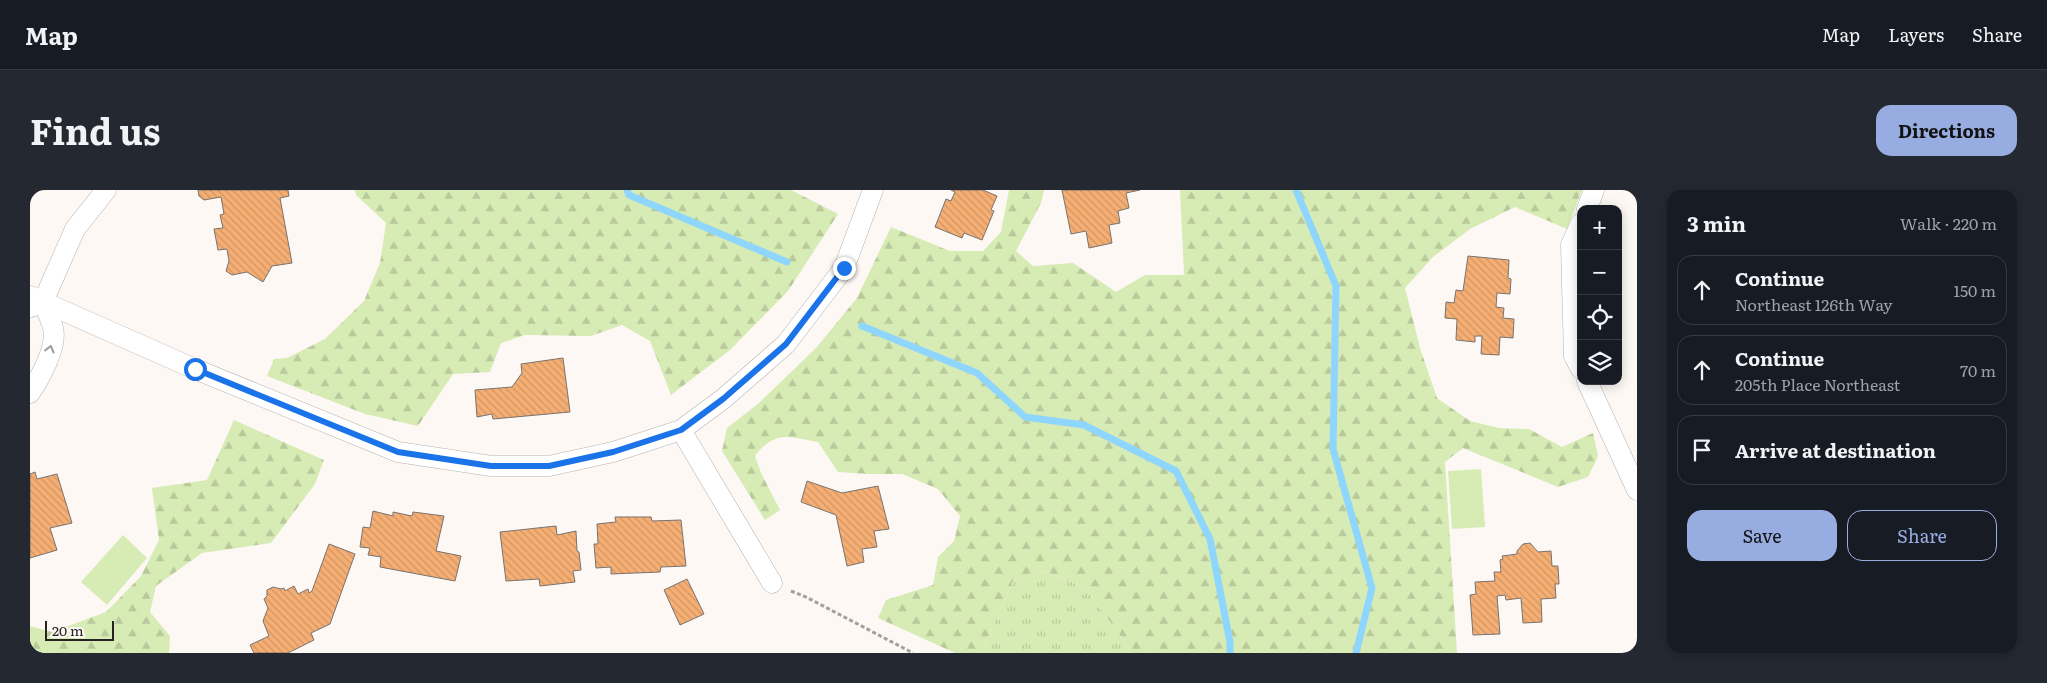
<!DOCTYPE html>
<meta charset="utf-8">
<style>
:root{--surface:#171b24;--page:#242831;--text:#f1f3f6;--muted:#9ea1a6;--line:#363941;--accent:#97ace0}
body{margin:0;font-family:Literata,serif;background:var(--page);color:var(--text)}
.controls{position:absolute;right:15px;top:15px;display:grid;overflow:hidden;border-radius:10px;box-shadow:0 2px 12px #0003}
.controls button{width:45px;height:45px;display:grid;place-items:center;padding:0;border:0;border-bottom:1px solid var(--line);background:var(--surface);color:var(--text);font:25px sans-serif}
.scale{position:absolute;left:15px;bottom:12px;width:69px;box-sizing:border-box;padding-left:5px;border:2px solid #252321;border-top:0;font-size:14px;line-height:18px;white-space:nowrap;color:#252321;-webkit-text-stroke:4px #fef8f5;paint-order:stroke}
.stop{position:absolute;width:15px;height:15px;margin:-11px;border:4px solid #1a73e8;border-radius:50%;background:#fff}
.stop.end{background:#1a73e8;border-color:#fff;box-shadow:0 1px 5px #0008}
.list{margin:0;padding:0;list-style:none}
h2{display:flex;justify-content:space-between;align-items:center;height:65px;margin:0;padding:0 20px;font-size:21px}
h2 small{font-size:16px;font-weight:400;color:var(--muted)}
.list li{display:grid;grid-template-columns:32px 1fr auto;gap:15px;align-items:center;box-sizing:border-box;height:70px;margin:0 10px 10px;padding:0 10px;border:1px solid var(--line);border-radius:15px}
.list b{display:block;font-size:19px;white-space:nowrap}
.list p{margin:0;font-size:16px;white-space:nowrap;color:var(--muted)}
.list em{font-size:16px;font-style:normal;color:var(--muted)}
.actions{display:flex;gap:10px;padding:15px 20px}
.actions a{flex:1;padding:11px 0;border:1px solid var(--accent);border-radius:15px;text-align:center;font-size:18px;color:var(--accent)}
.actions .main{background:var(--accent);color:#111}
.icon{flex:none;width:28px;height:28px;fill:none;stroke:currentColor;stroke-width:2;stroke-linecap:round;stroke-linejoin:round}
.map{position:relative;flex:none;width:1607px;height:463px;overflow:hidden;border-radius:15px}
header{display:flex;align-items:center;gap:30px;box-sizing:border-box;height:70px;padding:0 25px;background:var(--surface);border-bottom:1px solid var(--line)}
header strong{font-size:24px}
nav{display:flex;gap:28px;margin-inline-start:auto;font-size:18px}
.intro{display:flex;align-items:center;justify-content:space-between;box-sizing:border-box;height:120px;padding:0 30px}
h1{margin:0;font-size:35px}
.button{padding:12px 22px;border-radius:15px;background:var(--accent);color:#111;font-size:18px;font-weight:700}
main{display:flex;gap:30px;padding:0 30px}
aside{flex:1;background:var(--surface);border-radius:15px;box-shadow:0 2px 12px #0003}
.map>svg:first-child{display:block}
.grass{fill:url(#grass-tufts)}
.forest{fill:url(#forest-firs)}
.pitch{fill:#d7ebb5}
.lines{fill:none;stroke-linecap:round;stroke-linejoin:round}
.stream{stroke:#8fd6fe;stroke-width:7}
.building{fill:url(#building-back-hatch);stroke:#777370}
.minor-casing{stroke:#b7b1ae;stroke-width:21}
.path{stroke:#a39f9c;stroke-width:3;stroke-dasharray:4 2.5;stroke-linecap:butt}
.minor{stroke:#fff;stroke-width:20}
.oneway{stroke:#9d9c9b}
.route{stroke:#1a73e8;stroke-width:6}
</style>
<header>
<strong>Map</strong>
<nav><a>Map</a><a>Layers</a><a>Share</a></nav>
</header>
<div class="intro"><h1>Find us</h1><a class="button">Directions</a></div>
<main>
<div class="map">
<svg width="1607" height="463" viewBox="0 0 1607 463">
<defs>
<pattern id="grass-tufts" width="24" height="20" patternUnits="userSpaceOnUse" patternTransform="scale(1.25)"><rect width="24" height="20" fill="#d7ebb5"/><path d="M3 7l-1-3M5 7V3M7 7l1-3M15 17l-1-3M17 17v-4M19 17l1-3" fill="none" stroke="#b8c99b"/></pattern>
<pattern id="forest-firs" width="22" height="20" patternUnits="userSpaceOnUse" patternTransform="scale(1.25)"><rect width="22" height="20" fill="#d7ebb5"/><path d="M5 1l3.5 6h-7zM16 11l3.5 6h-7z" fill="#b8c99b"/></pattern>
<pattern id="building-back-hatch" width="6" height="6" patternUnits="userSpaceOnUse" patternTransform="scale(1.25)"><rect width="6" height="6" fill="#f5ae73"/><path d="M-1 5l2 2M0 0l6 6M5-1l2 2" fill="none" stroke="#d29563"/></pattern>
</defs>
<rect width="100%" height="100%" fill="#fef8f5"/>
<path class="grass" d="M1014,381L1055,397L1091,447L1099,463H951L983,391Z"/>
<g class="forest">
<path d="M325,0H761L808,24L758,101L700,160L641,205L620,151L592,135L561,146L495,145L471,153L460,182L423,184L388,236L335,224L237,186L244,169L257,168L295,149L334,111L350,73L356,33L326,5Z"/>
<path d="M979,0H1014L1011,13L986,61L1003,76L1043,73L1086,102L1115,85H1154L1150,0H1552L1537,39L1485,17L1440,39L1403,67L1375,98L1390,158L1407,208L1440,231L1469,238L1499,239L1532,257L1563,243L1568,266L1558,287L1528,297L1433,258L1415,272L1427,463H1099L1091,447L1055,397L1014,381L983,391L951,463H925L848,428L856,410L903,395L908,367L924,351L930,326L908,299L872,284H838L808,282L788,252C759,247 746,239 725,266L731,283L750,320L735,330L692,261L697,238L729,213L786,158L827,108L861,37L920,61H953L971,42Z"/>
<path d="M204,230L294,270L285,294L241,353L172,363L126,396L120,422L140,446L139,463H0V436L22,442L76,422L111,386L129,350L122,298L177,290Z"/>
</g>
<g class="pitch">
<path d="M1451,279L1455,337L1422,339L1418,281Z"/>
<path d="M93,345L117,368L77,415L51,392Z"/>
</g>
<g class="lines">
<g class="stream">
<path d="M597,0L599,5L757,72"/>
<path d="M1266,0L1306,96L1303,259L1342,398L1326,463"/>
<path d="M832,136L947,183L995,227L1054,235L1146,281L1180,349L1200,452V463"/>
</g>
</g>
<g class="building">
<path d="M168,0H258L259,6L250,8L262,73L242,76L233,92L217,82L202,85L196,81L199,71L197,59L188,60L184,39L193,38L190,25L194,24L191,7L174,10L169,6Z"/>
<path d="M921,0H953L967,6L961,20L964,21L952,50L934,43L932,48L905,37L916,9L921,11L925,2Z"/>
<path d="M1032,0H1110L1096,3L1099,18L1088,21L1090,33L1079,35L1082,53L1059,58L1056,41L1041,44Z"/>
<path d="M1438,66L1479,70L1478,88L1481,89L1480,104L1467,103L1466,117L1474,118L1473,128L1484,129L1483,148L1470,147L1469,165L1451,164L1452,146H1445V152L1426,150L1427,129L1415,128L1416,112L1424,113L1426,100L1433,101Z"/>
<path d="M533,168L540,222L463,229L462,224L447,227L445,200L482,197L492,183L491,174Z"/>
<path d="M5,282L7,289L27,284L42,333L20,338L27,360L0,368V284Z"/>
<path d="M777,291L812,303L848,296L859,339L844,341L847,357L832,359L834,372L817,376L806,325L771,312Z"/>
<path d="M343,321L363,326V322L382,326L383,322L414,326L406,361L431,366L425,391L350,377L351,367L338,365L340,358L330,357L333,337L340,338Z"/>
<path d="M585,327H621L622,331L651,330L656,376L631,377L630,382L581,384V377L566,378L564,354H568L567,334L586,332Z"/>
<path d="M526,336L527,345L546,341L547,361L549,362L551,380L543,381L545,392L510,396L509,389L476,391L470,342Z"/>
<path d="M1500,353L1508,362L1521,361L1522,376H1528L1529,394H1525L1526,408L1511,409L1512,432L1493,433L1491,408L1476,410L1475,405L1467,406L1470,444L1443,445L1440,405L1446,404L1445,392L1465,391L1464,382H1471L1470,370L1473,369L1472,366L1487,364V361L1493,354Z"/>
<path d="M299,354L325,364L300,434L281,443L284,450L258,463H224L220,455L239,446L233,431L238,418L234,409L237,406V400L243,397L251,399L254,398L255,401L264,396L268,404L278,399L279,403L282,401Z"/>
<path d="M657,389L674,424L650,435L634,400Z"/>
</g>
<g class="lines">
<defs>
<g id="minor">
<path d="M1557,19L1564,0"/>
<path d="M1551,33L1541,55L1544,166L1551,179"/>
<path d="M0,106L165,179L368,262L461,276H519L583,262L651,240L693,209L756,154L814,78L843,0"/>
<path d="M1,117L13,112L45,39L76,0"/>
<path d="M1557,191L1607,300"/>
<path d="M0,203C10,188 28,156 23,138C21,129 16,120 13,112"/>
<path d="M651,240L742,393"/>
</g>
</defs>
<use href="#minor" class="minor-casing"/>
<path class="path" d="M761,401L776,407L883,463"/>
<use href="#minor" class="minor"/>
</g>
<defs><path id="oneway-chevron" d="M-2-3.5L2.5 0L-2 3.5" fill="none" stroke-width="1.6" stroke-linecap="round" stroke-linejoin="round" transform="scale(1.25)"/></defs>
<use class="oneway" href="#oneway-chevron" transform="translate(20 159) rotate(-76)"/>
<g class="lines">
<path class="route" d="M165,179L368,262L461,276H519L583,262L651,240L693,209L756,154L814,78"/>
</g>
</svg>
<div class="controls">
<button>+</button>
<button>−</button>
<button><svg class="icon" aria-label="locate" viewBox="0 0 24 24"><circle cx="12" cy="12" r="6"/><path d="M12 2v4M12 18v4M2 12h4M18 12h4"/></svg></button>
<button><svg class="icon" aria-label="layers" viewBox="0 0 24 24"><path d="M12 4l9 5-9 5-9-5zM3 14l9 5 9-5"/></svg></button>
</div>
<div class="scale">20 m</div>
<div class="stop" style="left:165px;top:179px"></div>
<div class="stop end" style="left:814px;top:78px"></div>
</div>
<aside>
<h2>3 min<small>Walk · 220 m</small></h2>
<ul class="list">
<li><svg class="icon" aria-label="ahead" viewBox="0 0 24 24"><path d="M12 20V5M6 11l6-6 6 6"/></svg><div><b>Continue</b><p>Northeast 126th Way</p></div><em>150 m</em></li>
<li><svg class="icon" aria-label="ahead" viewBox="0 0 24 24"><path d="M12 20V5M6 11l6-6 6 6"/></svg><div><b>Continue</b><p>205th Place Northeast</p></div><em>70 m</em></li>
<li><svg class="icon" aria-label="arrive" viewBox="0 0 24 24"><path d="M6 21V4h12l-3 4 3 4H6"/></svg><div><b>Arrive at destination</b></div></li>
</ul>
<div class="actions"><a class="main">Save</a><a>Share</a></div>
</aside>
</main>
